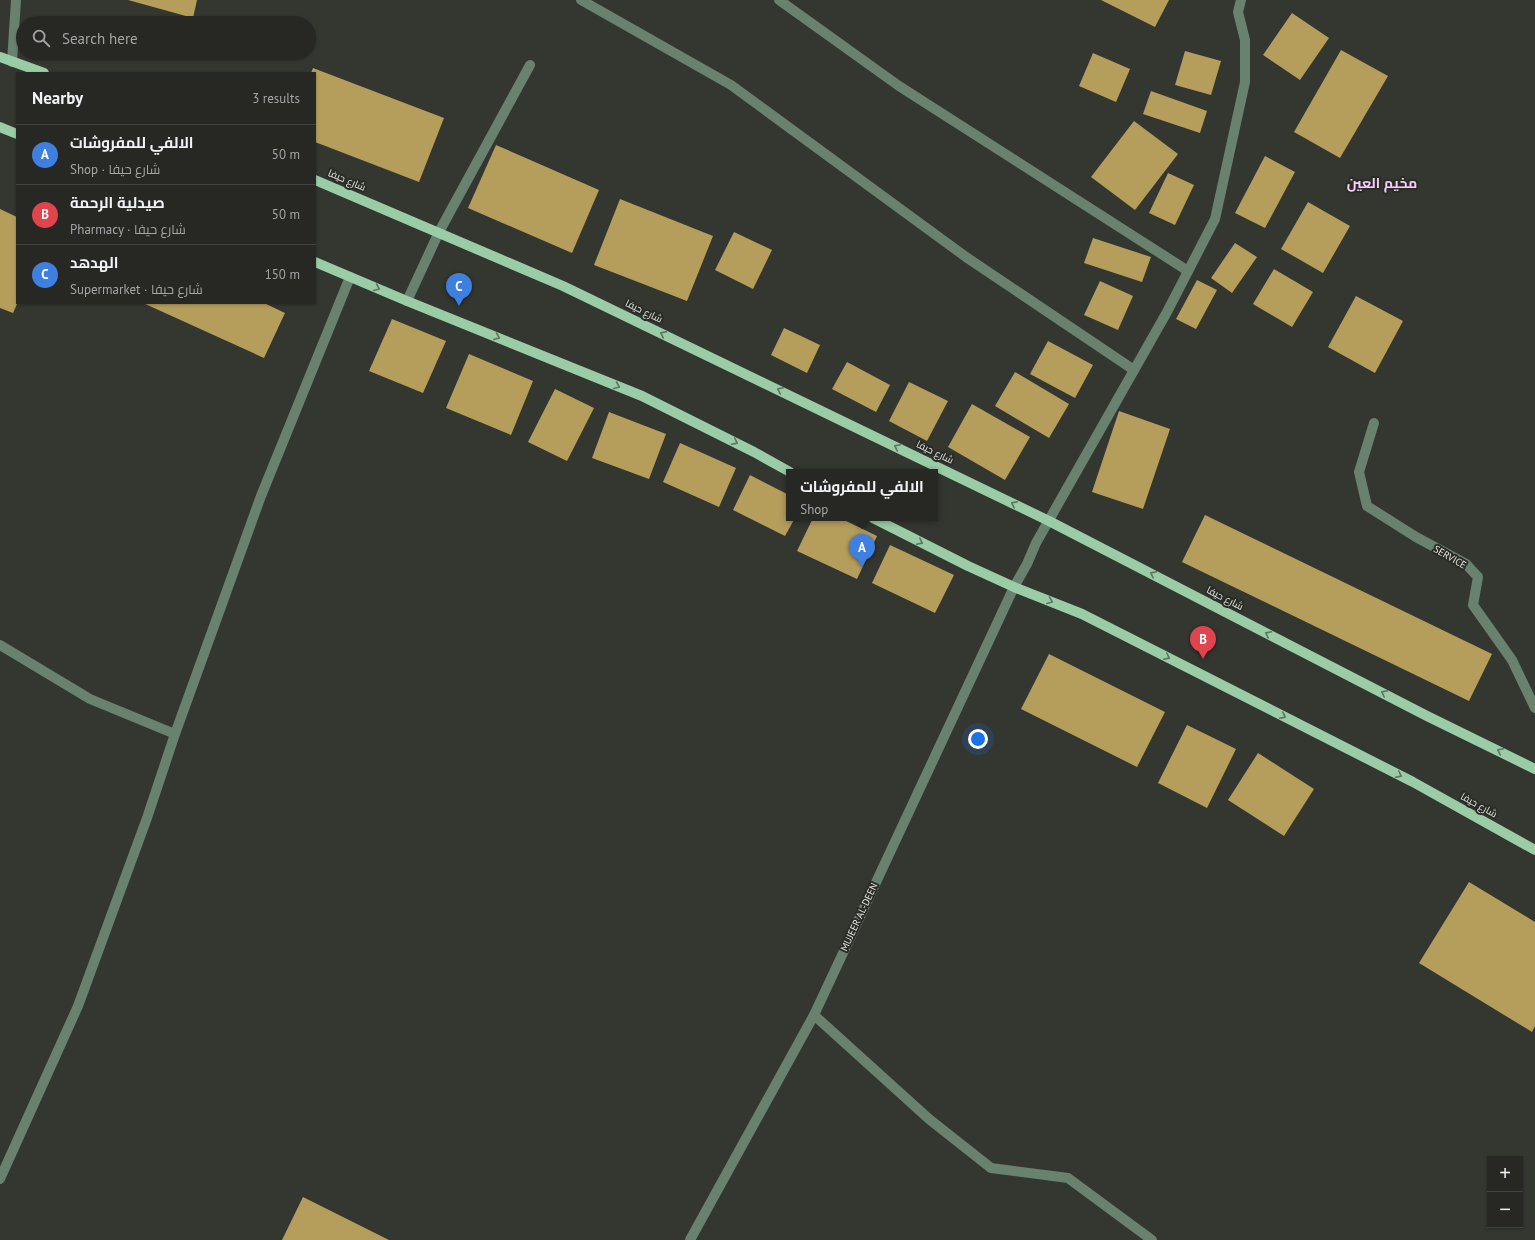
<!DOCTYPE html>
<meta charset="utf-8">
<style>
:root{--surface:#272824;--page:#2f302c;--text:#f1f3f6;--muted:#a4a6a6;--line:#434441;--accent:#ee8cf9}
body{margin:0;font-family:"PT Sans",Cairo,sans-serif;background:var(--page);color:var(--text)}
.controls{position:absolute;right:12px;bottom:12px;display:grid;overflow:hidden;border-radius:0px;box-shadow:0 1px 3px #0004}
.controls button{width:36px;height:36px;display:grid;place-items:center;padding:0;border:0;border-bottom:1px solid var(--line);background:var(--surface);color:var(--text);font:20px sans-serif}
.you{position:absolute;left:978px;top:739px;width:14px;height:14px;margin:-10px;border:3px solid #fff;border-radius:50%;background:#1a73e8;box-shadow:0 0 0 6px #1a73e833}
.badge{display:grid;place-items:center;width:26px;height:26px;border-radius:50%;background:var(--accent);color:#fff;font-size:13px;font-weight:700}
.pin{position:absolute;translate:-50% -33px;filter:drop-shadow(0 1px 2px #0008)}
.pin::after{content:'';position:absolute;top:21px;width:14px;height:12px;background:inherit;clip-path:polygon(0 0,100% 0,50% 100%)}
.popup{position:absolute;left:786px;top:469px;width:152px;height:52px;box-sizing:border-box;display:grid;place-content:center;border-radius:0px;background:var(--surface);filter:drop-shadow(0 1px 3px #0005);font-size:13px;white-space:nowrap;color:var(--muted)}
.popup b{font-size:15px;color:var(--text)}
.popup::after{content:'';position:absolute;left:50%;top:100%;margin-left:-8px;border:8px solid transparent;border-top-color:var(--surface)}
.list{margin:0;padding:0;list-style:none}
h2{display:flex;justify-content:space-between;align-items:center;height:52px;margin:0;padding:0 16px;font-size:17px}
h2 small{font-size:13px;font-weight:400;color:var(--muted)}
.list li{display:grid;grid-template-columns:26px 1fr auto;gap:12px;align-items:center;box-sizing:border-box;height:60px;padding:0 16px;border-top:1px solid var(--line)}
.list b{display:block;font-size:15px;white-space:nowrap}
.list p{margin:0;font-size:13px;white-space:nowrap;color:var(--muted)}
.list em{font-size:13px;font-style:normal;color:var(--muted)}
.icon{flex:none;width:22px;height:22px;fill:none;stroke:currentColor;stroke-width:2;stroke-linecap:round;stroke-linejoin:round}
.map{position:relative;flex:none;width:1535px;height:1240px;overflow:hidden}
.search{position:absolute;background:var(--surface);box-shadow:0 1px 3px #0004;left:16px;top:16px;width:300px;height:44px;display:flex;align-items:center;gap:10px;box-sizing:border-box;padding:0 14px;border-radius:22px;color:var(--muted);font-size:15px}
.panel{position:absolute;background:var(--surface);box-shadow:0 1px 3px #0004;left:16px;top:72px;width:300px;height:232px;border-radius:0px}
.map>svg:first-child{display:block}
.building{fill:#b59d5c}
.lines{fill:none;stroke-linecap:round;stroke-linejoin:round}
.minor{stroke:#69816f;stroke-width:10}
.major{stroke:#9acda6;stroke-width:10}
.oneway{stroke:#5c7460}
.labels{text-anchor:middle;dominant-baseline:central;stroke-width:4;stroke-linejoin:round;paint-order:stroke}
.street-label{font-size:10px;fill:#e4e6e1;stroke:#2a2c26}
.district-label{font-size:14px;font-weight:bold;fill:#f8ccfd;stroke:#2a2c26}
</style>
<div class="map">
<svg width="1535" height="1240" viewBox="0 0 1535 1240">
<rect width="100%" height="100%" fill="#343630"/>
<g class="building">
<path d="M128,0H197L193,18Z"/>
<path d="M1101,0H1169L1155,27Z"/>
<path d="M1292,13L1329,38L1300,80L1263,55Z"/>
<path d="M1341,50L1388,76L1340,158L1294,132Z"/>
<path d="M1185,51L1221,61L1211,95L1175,85Z"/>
<path d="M1093,53L1130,69L1116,102L1079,86Z"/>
<path d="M313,68L444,118L419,182L315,142V73H311Z"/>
<path d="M1151,91L1207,111L1200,133L1143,114Z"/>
<path d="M1134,121L1178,154L1135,210L1091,177Z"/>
<path d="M496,145L599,190L572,253L468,208Z"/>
<path d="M1265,156L1295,172L1265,228L1235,213Z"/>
<path d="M1168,173L1194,185L1175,225L1149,213Z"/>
<path d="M620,199L713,236L687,301L594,265Z"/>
<path d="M1308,202L1350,226L1323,273L1281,249Z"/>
<path d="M0,209L17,217V304L13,313L0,308Z"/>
<path d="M734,232L772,250L753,289L715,270Z"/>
<path d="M1093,238L1151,257L1142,282L1084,263Z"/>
<path d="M1235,243L1257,257L1232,293L1211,278Z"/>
<path d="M1274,269L1313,292L1292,327L1253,304Z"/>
<path d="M1197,280L1217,290L1196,329L1176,319Z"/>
<path d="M1100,281L1133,296L1118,330L1084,315Z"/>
<path d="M1356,296L1403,321L1375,373L1328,347Z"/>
<path d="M143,303H264L285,313L264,358Z"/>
<path d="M392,319L446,341L423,393L369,371Z"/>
<path d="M784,328L820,345L807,373L771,355Z"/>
<path d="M1048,341L1093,365L1075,398L1030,374Z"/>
<path d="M469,354L533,381L511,435L446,408Z"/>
<path d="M847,362L890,385L876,412L832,389Z"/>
<path d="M1015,372L1069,404L1049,438L995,406Z"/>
<path d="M909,382L948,401L927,441L889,421Z"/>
<path d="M555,389L594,408L567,461L528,442Z"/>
<path d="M972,404L1030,437L1005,480L948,447Z"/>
<path d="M1119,411L1170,429L1143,509L1092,492Z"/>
<path d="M609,412L666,434L649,479L592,458Z"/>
<path d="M680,443L736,468L719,507L663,482Z"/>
<path d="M750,475L789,495V518H795L785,536L733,510Z"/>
<path d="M1205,515L1492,654L1469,701L1182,562Z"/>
<path d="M813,518H840L877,536L857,579L797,551Z"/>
<path d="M890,545L954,575L935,613L872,583Z"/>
<path d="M1049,654L1165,712L1137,767L1021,709Z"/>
<path d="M1187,725L1236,749L1207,808L1158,783Z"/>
<path d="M1258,753L1314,789L1284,836L1228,800Z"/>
<path d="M1469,882L1535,922V1026L1532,1032L1419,963Z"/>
<path d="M303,1197L389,1240H282Z"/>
</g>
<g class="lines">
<g class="minor">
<path d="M581,0L731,85L966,257L1134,370"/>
<path d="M779,0L899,86L1188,271"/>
<path d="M12,62L16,0"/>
<path d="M407,301L439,232L530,65"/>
<path d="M1374,423L1359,472L1367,506L1416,537L1466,564L1478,577L1473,605L1512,660L1535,708"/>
<path d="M0,645L90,699L175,734L147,818L78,1006L0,1179"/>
<path d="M175,734L261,496L350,277"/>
<path d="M814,1015L929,1119L991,1168L1068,1178L1152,1240"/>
<path d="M690,1240L814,1015L1014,587L1027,564L1036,543L1167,312L1215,219L1245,82V40L1238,12L1241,0"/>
</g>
<g class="major">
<path d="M0,57L44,73"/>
<path d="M0,127L17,134"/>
<path d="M315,180L563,286L871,435L1049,521L1427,716L1535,769"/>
<path d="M315,262L407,301L642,396L754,452L790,472"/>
<path d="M873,518L968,566L1014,587L1082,614L1413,782L1535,850"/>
</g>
</g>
<defs><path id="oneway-chevron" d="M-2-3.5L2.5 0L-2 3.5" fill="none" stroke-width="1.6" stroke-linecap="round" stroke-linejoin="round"/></defs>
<g class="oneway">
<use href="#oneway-chevron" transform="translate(377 288) rotate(23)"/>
<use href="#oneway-chevron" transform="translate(663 334) rotate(-154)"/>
<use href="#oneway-chevron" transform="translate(497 337) rotate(22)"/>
<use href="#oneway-chevron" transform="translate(617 386) rotate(22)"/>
<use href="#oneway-chevron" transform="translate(780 390) rotate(-154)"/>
<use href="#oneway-chevron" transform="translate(735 442) rotate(26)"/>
<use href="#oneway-chevron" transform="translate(897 447) rotate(-154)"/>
<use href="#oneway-chevron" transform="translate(1014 504) rotate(-154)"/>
<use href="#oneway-chevron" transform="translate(920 542) rotate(27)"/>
<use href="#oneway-chevron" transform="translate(1153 574) rotate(-153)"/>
<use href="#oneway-chevron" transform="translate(1050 601) rotate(22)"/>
<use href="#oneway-chevron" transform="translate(1268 634) rotate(-153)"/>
<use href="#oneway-chevron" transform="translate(1167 657) rotate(27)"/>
<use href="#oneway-chevron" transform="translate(1384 693) rotate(-153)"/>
<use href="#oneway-chevron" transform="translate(1283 716) rotate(27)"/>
<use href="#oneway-chevron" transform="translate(1500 751) rotate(-154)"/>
<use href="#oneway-chevron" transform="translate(1399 775) rotate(27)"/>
</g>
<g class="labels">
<g class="street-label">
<text transform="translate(347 180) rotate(23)">شارع حيفا</text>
<text transform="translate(644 311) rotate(26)">شارع حيفا</text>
<text transform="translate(935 452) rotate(26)">شارع حيفا</text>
<text transform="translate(1450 557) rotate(30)">SERVICE</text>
<text transform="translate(1225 598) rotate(27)">شارع حيفا</text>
<text transform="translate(1479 805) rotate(29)">شارع حيفا</text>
<text transform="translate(859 917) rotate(-65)">MUJEER AL-DEEN</text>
</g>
<g class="district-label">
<text x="1382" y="183">مخيم العين</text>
</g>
</g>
</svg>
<div class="controls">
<button>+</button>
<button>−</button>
</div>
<div class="you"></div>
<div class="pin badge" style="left:862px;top:567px;background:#3f7fe0">A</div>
<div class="popup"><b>الالفي للمفروشات</b>Shop</div>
<div class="pin badge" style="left:1203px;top:659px;background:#e0444e">B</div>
<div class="pin badge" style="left:459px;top:306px;background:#3f7fe0">C</div>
<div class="search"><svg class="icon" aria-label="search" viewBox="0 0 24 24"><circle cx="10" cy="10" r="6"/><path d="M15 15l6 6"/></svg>Search here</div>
<section class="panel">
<h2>Nearby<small>3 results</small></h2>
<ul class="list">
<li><span class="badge" style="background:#3f7fe0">A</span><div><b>الالفي للمفروشات</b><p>Shop · شارع حيفا</p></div><em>50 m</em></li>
<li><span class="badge" style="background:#e0444e">B</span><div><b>صيدلية الرحمة</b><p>Pharmacy · شارع حيفا</p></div><em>50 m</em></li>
<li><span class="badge" style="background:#3f7fe0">C</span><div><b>الهدهد</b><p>Supermarket · شارع حيفا</p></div><em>150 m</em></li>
</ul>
</section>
</div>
